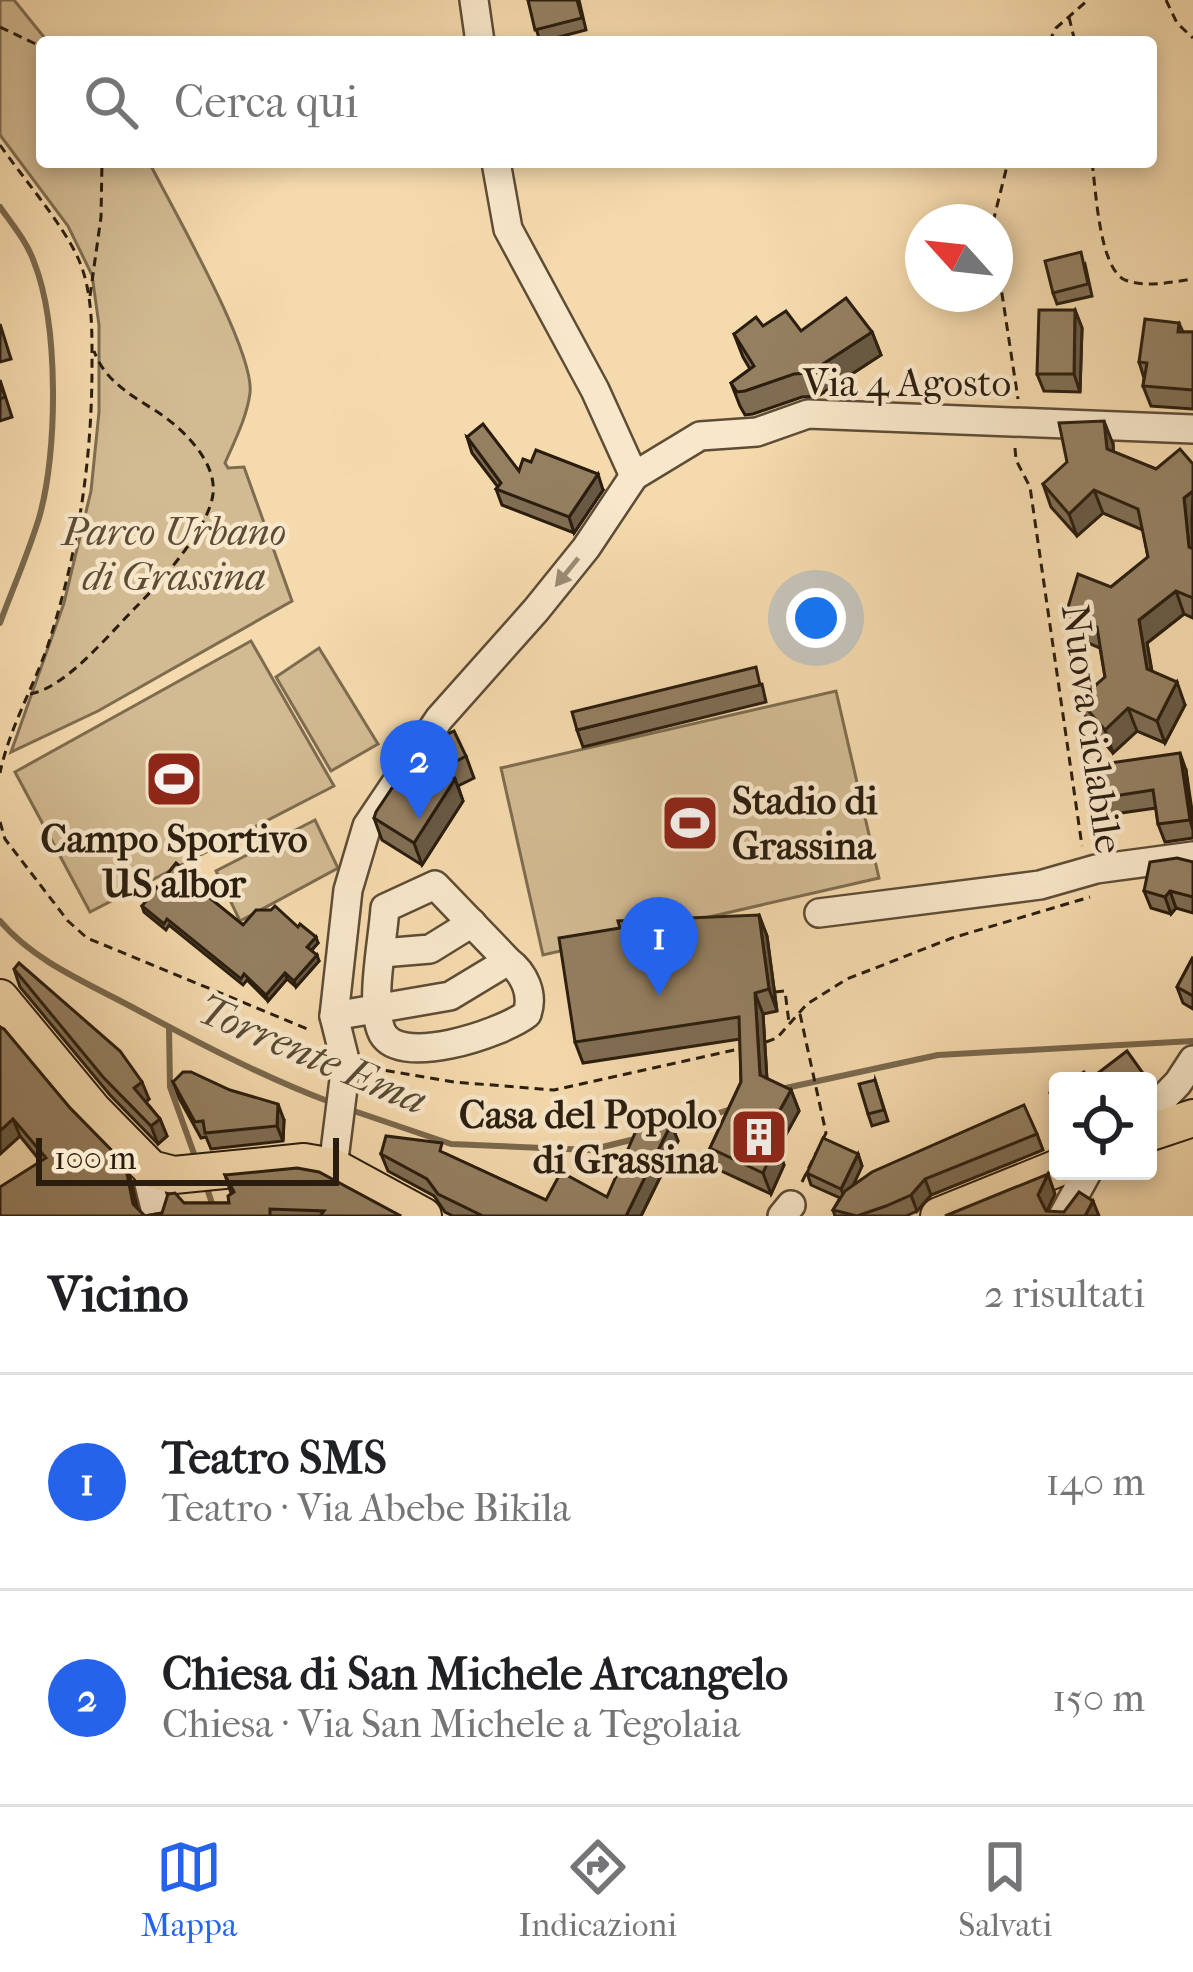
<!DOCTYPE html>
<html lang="it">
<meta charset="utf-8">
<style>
:root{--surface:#fff;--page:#f2f2f2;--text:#202124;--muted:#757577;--line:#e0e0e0;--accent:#2563eb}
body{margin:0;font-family:"IM FELL French Canon",serif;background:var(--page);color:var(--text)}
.controls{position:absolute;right:36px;bottom:36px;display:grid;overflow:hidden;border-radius:12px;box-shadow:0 6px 18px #0003}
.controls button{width:108px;height:108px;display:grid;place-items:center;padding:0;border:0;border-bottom:3px solid var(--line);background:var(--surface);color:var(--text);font:60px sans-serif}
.compass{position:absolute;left:905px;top:204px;width:108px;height:108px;border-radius:50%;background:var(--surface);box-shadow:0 6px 18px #0003;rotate:297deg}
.scale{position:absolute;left:36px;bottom:30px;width:303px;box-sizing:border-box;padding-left:12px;border:6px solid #2a1d0e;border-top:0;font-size:33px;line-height:42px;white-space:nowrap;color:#2a1d0e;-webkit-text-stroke:9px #f8e7ca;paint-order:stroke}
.you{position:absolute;left:816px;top:618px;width:42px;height:42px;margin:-30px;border:9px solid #fff;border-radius:50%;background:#1a73e8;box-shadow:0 0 0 18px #1a73e833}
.badge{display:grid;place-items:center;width:78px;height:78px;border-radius:50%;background:var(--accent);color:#fff;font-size:39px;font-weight:700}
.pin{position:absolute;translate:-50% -99px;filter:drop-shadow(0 3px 6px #0008)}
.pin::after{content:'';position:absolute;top:63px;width:42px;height:36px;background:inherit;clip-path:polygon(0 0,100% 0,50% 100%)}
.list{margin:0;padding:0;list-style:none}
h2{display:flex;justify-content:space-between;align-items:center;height:156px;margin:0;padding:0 48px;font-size:51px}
h2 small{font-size:39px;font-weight:400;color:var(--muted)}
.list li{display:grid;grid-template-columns:78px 1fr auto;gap:36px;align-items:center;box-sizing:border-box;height:216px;padding:0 48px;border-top:3px solid var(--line)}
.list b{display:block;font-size:45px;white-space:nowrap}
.list p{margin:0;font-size:39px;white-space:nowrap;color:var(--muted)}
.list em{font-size:39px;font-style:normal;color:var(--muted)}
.icon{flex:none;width:66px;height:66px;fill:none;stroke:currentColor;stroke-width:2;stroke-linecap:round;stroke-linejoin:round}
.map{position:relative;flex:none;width:1193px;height:1216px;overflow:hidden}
.search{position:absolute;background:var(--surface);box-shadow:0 6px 18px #0003;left:36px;right:36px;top:36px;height:132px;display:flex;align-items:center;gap:30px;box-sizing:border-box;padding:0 42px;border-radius:12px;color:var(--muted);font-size:45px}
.sheet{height:588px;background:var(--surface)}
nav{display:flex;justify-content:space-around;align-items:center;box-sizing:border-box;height:168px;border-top:3px solid var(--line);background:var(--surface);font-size:33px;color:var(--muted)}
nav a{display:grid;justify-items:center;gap:6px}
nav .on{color:var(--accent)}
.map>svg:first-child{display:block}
.green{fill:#d2ba92;stroke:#7e6c50;stroke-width:3}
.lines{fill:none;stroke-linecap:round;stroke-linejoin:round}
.stream{stroke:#7a684d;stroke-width:6}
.minor-casing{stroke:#5d4c36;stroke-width:32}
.major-casing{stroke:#2a1d0e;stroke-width:40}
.path{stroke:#2a1d0e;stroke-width:3;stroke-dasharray:9 6;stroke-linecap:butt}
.minor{stroke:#f8e7ca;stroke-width:27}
.major{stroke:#f5daad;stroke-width:36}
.wall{fill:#7f6d53;stroke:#2a1d0e;stroke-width:3}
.shaded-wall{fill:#685944;stroke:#2a1d0e;stroke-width:3}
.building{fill:#947f61;stroke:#2a1d0e;stroke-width:3}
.oneway{fill:#9b8c75}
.labels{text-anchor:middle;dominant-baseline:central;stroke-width:9;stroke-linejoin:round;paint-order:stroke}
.street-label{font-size:39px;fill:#2a1d0e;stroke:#f8e7ca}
.park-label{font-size:39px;font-style:italic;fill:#5c4c36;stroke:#f8e7ca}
.poi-label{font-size:39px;font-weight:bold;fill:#2a1d0e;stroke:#f8e7ca;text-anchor:start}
.water-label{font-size:42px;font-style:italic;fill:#594933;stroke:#f8e7ca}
</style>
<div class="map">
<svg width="1193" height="1216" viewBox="0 0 1193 1216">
<rect width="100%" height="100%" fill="#f5daad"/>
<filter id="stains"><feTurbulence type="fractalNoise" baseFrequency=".00167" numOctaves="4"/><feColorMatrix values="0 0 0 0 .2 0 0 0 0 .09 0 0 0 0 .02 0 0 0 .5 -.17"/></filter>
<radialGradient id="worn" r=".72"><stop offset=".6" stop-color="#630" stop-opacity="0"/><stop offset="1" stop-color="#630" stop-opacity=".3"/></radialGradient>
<g class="green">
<path d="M0,0H14L48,42H42V162H149C171,206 255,351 250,393C247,417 234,442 225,463L228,468L244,467L292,601L98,711L11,752L64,603L91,491L99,412V325L92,275L68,226L0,135Z"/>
<path d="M251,641L334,786L90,912L15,772Z"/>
<path d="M319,648L378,744L331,771L276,677Z"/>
<path d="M836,691L879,878L543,955L501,768Z"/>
<path d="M315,820L338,868L240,921L216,871Z"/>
</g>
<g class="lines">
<g class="stream">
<path d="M0,207C12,224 27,242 34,262C59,325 58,453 39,518C28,554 13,588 0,623"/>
<path d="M0,921C34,961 85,982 130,1006C195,1041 261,1076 330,1102"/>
<path d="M169,1027L170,1087L197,1162"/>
<path d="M781,1089L938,1055L1193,1041"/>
<path d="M348,1109L451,1144L590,1150L639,1138"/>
<path d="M669,1129L731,1109"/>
<path d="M206,1185L216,1216"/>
</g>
<defs>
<g id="minor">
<path d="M474,0L480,42"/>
<path d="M496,162L508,229L595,390L634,476"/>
<path d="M819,913L1040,885L1096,869L1193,856"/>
<path d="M382,953L430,949L472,923"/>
<path d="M334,1016L450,996L508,961C524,973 534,994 527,1014C503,1033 395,1070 381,1030C370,1001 383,940 385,908L435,885L508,961"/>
<path d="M1148,1114L1178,1083L1193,1060"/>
<path d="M333,1167L346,1064L334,1016L348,890L367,826L439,719L536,610L586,548L634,476L700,436L757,432L808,414L1193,429"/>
<path d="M151,1169L149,1184L157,1216"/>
<path d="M782,1216L791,1205"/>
<path d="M1063,1216L1088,1171"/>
</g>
<g id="major">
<path d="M0,998L93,1110L151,1169L174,1175L304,1162L333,1167L423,1216"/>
<path d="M1148,1133L1193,1118"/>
<path d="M939,1216L1058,1168"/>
</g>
</defs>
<use href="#minor" class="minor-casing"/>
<use href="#major" class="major-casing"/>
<g class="path">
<path d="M1166,0L1177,23L1193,38"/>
<path d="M1069,17L1075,42"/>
<path d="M0,27L42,47"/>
<path d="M1049,42L1056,28L1088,0"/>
<path d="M0,145C23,178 62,223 78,258C93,291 92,331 92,366C92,462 78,553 48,645C33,688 9,729 0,773"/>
<path d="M1092,162C1096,190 1099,268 1125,280C1146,288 1172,282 1193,279"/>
<path d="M993,222L1008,162"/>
<path d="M995,248L1018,399"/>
<path d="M90,296L101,217L102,162"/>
<path d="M1015,448L1016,460L1030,487L1082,846"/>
<path d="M30,694C66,688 110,633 136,607C160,583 209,528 213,494C217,462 183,429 159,413C133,396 105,382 94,351"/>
<path d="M0,822L5,839L68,921L87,938L310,1030"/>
<path d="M775,992L785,991L789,1023"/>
<path d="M800,1014L826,1133L823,1139"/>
<path d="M766,1042L777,1038L807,1004L847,979L952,938L1090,897"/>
<path d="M371,1068L454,1082L554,1090L739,1049"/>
<path d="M802,1182L816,1153"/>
</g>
<use href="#minor" class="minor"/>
<use href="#major" class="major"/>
</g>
<g class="wall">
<path d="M528,0H579L586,30L540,42Z"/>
<path d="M1085,264L1092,296L1057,304L1053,293Z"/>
<path d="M1075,310L1082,328L1080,392L1044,391L1037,374Z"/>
<path d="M1179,323L1183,332H1193V409L1151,406L1143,386L1144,378L1139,362Z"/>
<path d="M0,324L11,359L0,362Z"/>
<path d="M763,326L801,331L872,332L881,355L818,396L802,397L753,414L745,415L740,406L731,383L750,369L743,357L734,334Z"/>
<path d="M0,380L12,417L0,421Z"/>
<path d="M467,437L519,471L603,490L574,533L502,505L496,489L498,487L472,453Z"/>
<path d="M1113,444V452L1156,469L1193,464V618L1184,614L1147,643L1152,671L1185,705L1165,743L1137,731L1113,753L1088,723L1079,700L1105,677L1100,648L1074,637L1066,614L1111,587L1148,557L1143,530L1103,513L1077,536L1051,507L1043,484Z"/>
<path d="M762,684L766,702L583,747L577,730Z"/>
<path d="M418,749L466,756L474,778L458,786L463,801L422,865L382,840L374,818Z"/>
<path d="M1186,770L1193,817V838L1165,842L1158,824L1156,808L1107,815L1101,798Z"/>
<path d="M1193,862V913L1176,908L1171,914L1151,908L1144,891Z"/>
<path d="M201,888L199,890L243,925L298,927L318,943L311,951L319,961L296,987L287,979L268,1001L247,980L243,985L169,925L166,930L144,912L142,906Z"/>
<path d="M759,915L767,936L777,1011L763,1014L767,1079L791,1090L799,1111L778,1149L784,1165L771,1194L717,1169L710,1148L741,1082L740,1039L583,1063L575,1042Z"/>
<path d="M1193,957V1009L1183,1003L1177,987Z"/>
<path d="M14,969L149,1099L146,1102L160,1119L167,1136L158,1144L110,1095L20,987Z"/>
<path d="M0,1027L70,1108L125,1164L131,1181L137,1207L41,1162L20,1136L0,1154Z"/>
<path d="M875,1080L888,1121L872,1126L868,1114Z"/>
<path d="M173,1082L284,1120L283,1141L211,1149L206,1137L201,1138L179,1098Z"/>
<path d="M671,1124L678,1141L641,1216H453L445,1212L434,1196L388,1171L381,1154H446L546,1200L607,1197Z"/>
<path d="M1037,1134L1043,1150L931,1195L917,1211L906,1216H835L833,1210L840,1198L811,1185L807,1173L858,1154L862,1166L853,1185Z"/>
<path d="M225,1175L401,1216H145L162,1213L184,1203H229L231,1193Z"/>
</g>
<g class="shaded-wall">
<path d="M1075,310L1082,328L1080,392L1074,374Z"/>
<path d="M872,332L881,355L818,396L809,373Z"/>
<path d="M1104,421L1113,444L1115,472L1107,449Z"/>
<path d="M598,474L603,490L574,533L569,517Z"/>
<path d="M1094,490L1103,513L1077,536L1069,514Z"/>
<path d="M1193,491L1192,521L1193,557L1189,547L1184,498Z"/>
<path d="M1176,591L1184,614L1147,643L1155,691L1147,669L1139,620Z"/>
<path d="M1177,682L1185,705L1165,743L1157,721Z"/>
<path d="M1128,708L1137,731L1113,753L1105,730Z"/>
<path d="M1180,753L1186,770L1193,830L1190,820Z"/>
<path d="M455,779L463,801L422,865L414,843Z"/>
<path d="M1170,891L1176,908L1171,914L1165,897Z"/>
<path d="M759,915L767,936L777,1011L769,989Z"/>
<path d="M316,937L318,943L309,953L307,947Z"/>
<path d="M317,955L319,961L296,987L294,981Z"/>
<path d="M285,973L287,979L268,1001L266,995Z"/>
<path d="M755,993L763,1014L768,1097L760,1075Z"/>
<path d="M142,1082L149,1099L141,1106L134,1088Z"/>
<path d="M791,1090L799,1111L778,1149L784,1165L771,1194L763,1173L764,1139Z"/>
<path d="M278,1104L284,1120L283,1141L277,1126Z"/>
<path d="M13,1119L20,1136L0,1154V1131Z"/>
<path d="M160,1119L167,1136L158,1144L151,1126Z"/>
<path d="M671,1124L678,1141L641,1216H626Z"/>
<path d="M858,1154L862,1166L846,1201L841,1189Z"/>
<path d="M125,1164L131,1181L139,1216L133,1204Z"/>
<path d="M1048,1174L1055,1194L1045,1215L1038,1195Z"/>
<path d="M925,1179L931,1195L917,1211L911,1195Z"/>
<path d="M1093,1201L1099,1216H1085Z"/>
</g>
<g class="building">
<path d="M528,0H577L582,18L535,30Z"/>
<path d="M1081,252L1088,284L1053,293L1045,261Z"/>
<path d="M846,298L872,332L809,373L794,374L745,391L737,392L731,383L754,366L734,334L756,317L763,326L786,311L801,331Z"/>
<path d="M1039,310H1075L1074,374H1037Z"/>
<path d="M1145,319L1179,323L1178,332H1193V390L1143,386L1147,363L1139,362Z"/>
<path d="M0,382L5,397L0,399Z"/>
<path d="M1104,421L1107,449L1156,469L1180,449L1193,464V491L1184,498L1189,547L1193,549V598L1176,591L1139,620L1147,669L1177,682L1157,721L1128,708L1105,730L1079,700L1105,677L1097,627L1066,614L1078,574L1111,587L1148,557L1138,509L1094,490L1069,514L1043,484L1067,462L1059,423Z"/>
<path d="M483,424L519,471L523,459L531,462L536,450L598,474L569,517L496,489L501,483L467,437Z"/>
<path d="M756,667L760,685L577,730L572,712Z"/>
<path d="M454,731L466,756L440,770L455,779L414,843L374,818L376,812L418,749Z"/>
<path d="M1180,753L1190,820L1158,824L1153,790L1101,798L1096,765Z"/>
<path d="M1177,858L1193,862V897L1170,891L1165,897L1144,891L1150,862Z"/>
<path d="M176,863L198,882L195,886L243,925L256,910H271L275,906L298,927L300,924L316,937L307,947L317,955L294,981L285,973L266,995L244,974L241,979L167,919L164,924L142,906Z"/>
<path d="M759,915L769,989L755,993L760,1075L791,1090L764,1139L776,1144L763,1173L710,1148L741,1082L739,1017L575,1042L559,938L620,928L618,921Z"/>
<path d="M1193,957V996L1177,987Z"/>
<path d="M19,963L120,1051L142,1082L134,1088L160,1119L151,1126L103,1077L14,969Z"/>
<path d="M0,1027L4,1029L70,1108L125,1164L133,1204L145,1216H0V1187L46,1158L13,1119L0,1131Z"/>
<path d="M1127,1051L1145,1076L1140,1081H1069L1084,1072L1089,1080Z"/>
<path d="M183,1072H191L230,1090L278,1104L277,1126L205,1133L203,1121L195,1122L173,1082Z"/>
<path d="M875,1080L884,1110L868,1114L859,1084Z"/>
<path d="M1058,1088V1107L1050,1093Z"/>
<path d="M1024,1105L1037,1134L925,1179L911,1195L886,1206L857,1216L833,1210L845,1191L872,1172Z"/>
<path d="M661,1118L671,1124L626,1216H483L438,1194L427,1179L381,1154L386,1136L442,1143L440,1151L546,1200L561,1172L607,1197L639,1124Z"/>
<path d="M823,1138L858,1154L841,1189L807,1173Z"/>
<path d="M297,1168L319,1172L401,1216H320L324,1211L270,1209V1216H145L162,1213L168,1194L175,1193L184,1203H229L228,1196L234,1192L225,1175Z"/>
<path d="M1048,1174L1038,1195L1046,1211L1064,1212L1079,1192L1093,1201L1085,1216H945Z"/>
</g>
<defs><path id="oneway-solid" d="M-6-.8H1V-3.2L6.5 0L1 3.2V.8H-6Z" transform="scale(3)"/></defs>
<use class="oneway" href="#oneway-solid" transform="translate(567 572) rotate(129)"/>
<defs>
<symbol id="stadium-square" viewBox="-11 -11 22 22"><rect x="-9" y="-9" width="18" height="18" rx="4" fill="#8f2418" stroke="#f8e7ca"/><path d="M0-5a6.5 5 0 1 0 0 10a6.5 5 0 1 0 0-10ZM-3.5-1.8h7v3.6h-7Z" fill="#fff"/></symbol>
<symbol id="building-square" viewBox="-11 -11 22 22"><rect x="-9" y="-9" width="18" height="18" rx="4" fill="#8f2418" stroke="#f8e7ca"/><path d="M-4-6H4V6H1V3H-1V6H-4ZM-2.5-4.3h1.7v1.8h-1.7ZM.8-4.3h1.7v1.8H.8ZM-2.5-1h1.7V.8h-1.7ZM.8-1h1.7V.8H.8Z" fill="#fff"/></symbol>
</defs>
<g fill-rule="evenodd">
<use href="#stadium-square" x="141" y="746" width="66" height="66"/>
<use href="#stadium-square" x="657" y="790" width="66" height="66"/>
<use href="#building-square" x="726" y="1104" width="66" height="66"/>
</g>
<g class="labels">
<g class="street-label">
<text x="907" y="383">Via 4 Agosto</text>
<text transform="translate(1092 729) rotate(82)">Nuova ciclabile</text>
</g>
<g class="park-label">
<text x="174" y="532">Parco Urbano<tspan x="174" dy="45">di Grassina</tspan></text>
</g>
<g class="poi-label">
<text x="732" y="801">Stadio di<tspan x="732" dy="45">Grassina</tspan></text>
<text x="174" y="839" text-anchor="middle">Campo Sportivo<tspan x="174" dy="45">US albor</tspan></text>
<text x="717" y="1115" text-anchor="end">Casa del Popolo<tspan x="717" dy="45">di Grassina</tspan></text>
</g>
<g class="water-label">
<text transform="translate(312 1055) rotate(23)">Torrente Ema</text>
</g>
</g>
<rect width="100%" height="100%" filter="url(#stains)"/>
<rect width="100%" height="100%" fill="url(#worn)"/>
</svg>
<div class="controls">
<button><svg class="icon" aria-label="locate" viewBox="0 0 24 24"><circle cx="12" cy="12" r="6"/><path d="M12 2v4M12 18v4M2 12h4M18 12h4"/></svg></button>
</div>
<svg class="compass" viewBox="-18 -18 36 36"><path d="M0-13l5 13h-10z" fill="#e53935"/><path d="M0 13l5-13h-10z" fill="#757577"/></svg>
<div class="scale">100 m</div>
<div class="you"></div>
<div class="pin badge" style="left:659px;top:996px">1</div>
<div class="pin badge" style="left:419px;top:819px">2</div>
<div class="search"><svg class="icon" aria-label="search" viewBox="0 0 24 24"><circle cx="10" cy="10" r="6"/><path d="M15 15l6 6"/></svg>Cerca qui</div>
</div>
<section class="sheet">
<h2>Vicino<small>2 risultati</small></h2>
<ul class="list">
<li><span class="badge">1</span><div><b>Teatro SMS</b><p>Teatro · Via Abebe Bikila</p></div><em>140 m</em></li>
<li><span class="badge">2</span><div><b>Chiesa di San Michele Arcangelo</b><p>Chiesa · Via San Michele a Tegolaia</p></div><em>150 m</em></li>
</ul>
</section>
<nav>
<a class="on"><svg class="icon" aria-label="map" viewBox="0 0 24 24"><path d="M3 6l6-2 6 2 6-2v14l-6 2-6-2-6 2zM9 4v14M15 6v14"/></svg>Mappa</a>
<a><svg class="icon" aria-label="directions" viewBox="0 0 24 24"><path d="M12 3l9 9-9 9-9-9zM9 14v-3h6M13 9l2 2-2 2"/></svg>Indicazioni</a>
<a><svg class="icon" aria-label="saved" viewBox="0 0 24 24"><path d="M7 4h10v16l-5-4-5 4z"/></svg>Salvati</a>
</nav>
